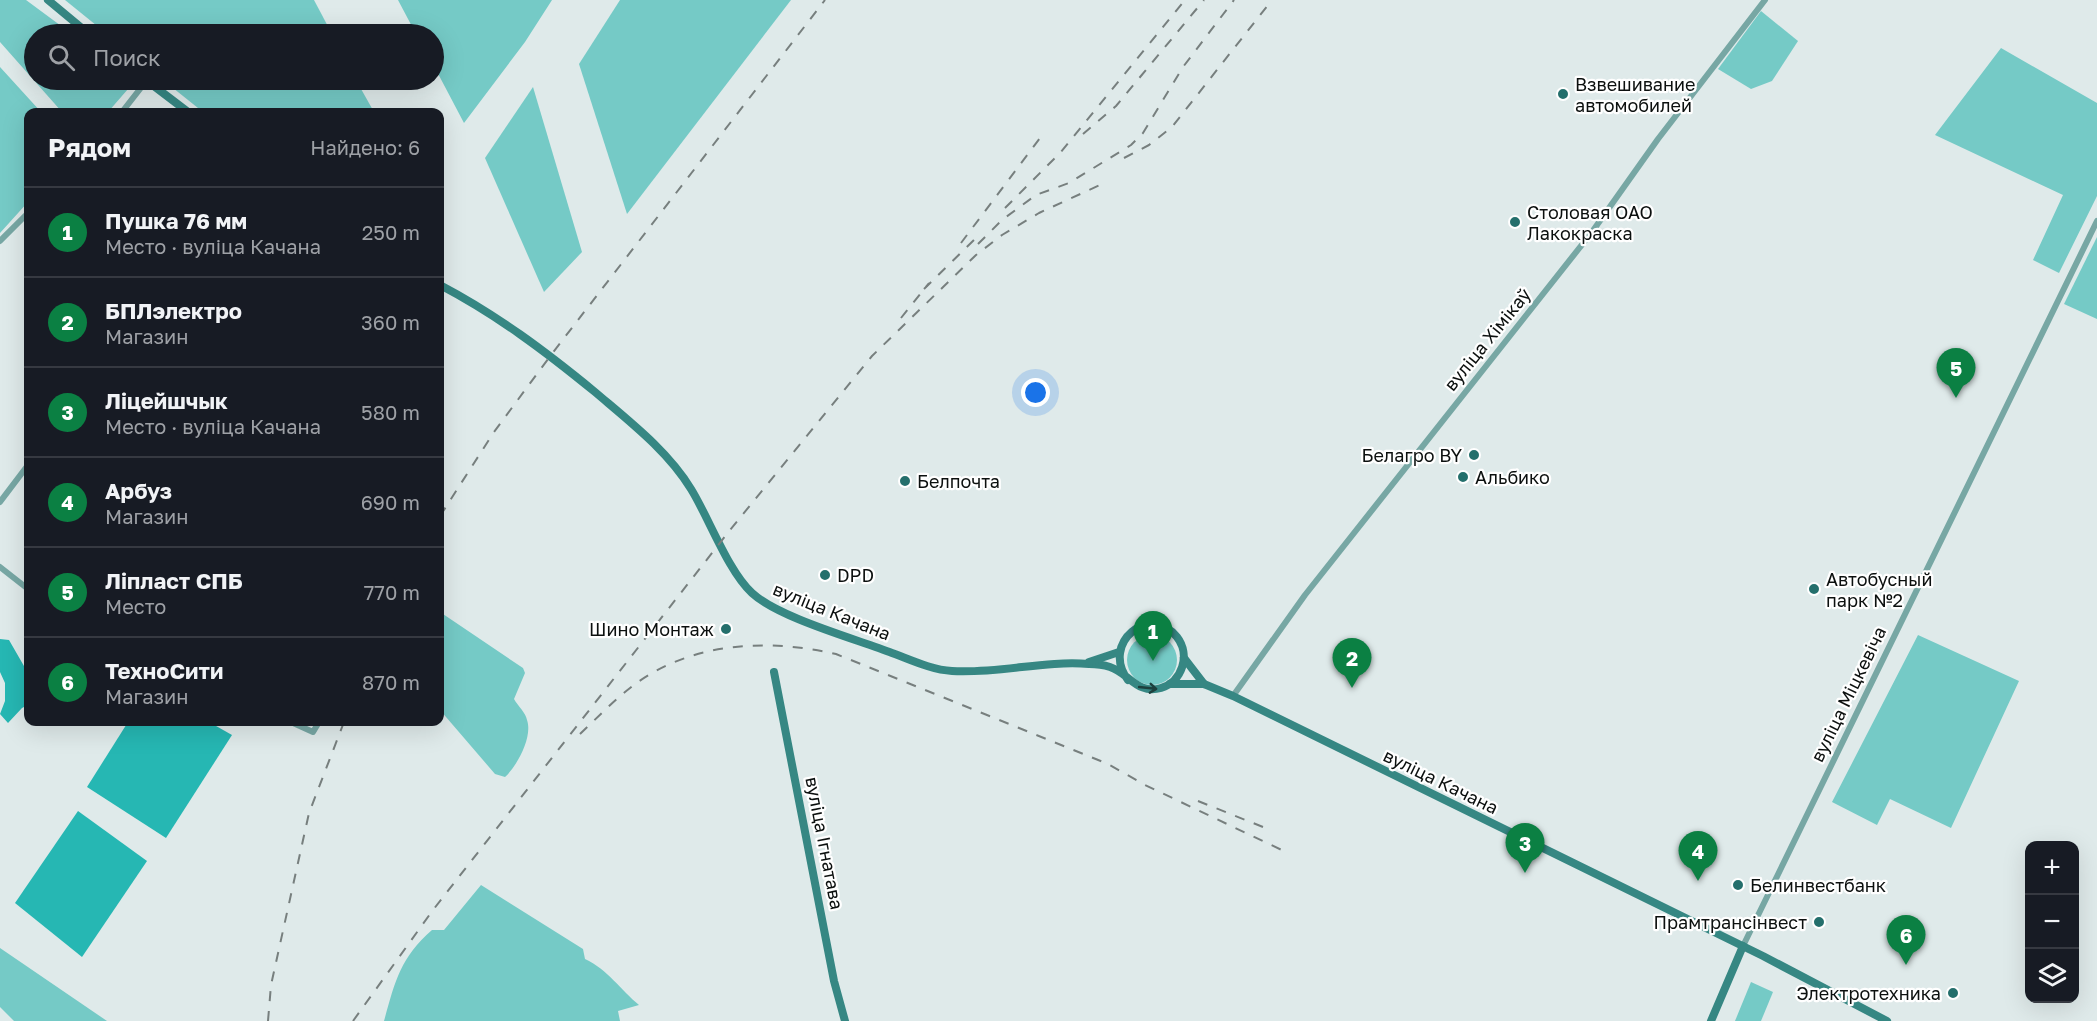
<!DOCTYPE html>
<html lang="ru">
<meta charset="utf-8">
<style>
:root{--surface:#171b24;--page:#20242c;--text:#f1f3f6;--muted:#9ea1a6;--line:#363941;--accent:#0b8043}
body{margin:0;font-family:"Golos Text",sans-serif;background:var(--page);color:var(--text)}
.controls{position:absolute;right:18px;bottom:18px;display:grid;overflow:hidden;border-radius:12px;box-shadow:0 6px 24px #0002}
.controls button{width:54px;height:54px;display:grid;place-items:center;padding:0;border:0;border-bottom:2px solid var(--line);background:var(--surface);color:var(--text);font:30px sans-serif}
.you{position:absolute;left:1036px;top:393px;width:21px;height:21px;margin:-15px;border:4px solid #fff;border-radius:50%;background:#1a73e8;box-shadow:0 0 0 9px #1a73e833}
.badge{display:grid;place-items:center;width:39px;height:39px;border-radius:50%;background:var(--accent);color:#fff;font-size:20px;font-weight:700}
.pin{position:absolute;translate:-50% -50px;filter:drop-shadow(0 2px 3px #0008)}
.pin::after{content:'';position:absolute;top:32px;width:21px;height:18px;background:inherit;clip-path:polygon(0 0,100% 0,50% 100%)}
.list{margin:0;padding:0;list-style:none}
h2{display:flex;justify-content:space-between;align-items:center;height:78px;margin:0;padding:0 24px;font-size:26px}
h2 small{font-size:20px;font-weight:400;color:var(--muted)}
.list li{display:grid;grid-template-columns:39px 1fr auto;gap:18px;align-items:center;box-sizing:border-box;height:90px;padding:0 24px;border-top:2px solid var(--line)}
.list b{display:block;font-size:22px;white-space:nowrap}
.list p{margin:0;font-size:20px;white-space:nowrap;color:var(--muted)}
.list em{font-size:20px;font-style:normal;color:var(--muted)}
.icon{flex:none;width:33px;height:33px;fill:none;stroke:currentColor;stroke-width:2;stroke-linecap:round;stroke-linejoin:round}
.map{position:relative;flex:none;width:2097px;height:1021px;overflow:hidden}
.search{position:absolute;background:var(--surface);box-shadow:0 6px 24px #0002;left:24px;top:24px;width:420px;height:66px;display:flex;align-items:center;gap:15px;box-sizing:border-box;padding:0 21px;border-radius:33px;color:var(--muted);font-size:22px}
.panel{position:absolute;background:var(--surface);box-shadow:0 6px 24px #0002;left:24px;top:108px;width:420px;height:618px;border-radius:12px}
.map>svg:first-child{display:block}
.green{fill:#75cac6}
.water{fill:#26b7b3}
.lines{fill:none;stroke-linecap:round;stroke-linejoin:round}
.street{stroke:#77a7a4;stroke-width:6}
.secondary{stroke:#368783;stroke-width:8}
.rail{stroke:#777f7e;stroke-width:2;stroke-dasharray:10 10;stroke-linecap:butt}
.oneway{stroke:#1d403d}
.poi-dot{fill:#246f6c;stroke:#fff;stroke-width:2}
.labels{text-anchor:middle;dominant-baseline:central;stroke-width:4.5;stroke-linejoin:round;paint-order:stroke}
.poi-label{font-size:18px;fill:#0c100f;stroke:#fff;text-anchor:start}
.street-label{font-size:18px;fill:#0c100f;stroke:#fff}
</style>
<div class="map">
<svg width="2097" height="1021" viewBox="0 0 2097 1021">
<rect width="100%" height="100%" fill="#dfeaea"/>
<g class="green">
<path d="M0,0H26L72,34H34V80L135,81L108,112H62L0,42Z"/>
<path d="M65,0H314L332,34H107Z"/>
<path d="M398,0H552L525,42L464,123L434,66V34H416Z"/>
<path d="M620,0H791L627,214L579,64Z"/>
<path d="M1761,11L1798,41L1772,81L1751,89L1718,69Z"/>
<path d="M2001,48L2097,103V196L2059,273L2033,260L2063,195L1935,135Z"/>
<path d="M0,67L41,112H28V202L0,233Z"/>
<path d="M163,80H356L374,112H203Z"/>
<path d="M533,87L582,252L544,292L485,158Z"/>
<path d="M2097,237V319L2064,304Z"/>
<path d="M440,612L523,668L525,673L514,699C518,706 526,713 527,720C533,737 517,766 505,777L495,774L440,710Z"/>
<path d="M1918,635L2019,681L1951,828L1890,799L1877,825L1832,802Z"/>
<circle cx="1152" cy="660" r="25"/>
<path d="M481,885L583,949L585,959C607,969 621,990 639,1005L618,1011L620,1021H384C395,982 400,958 432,930H444Z"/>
<path d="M0,948L107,1021H14L0,1007Z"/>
<path d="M1751,982L1773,992L1761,1021H1735Z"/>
</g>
<g class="water">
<path d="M0,639L9,640L28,673V705L22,708L8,723L0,714L5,701V683L0,672Z"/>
<path d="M128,722H209L232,735L166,838L87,787Z"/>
<path d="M78,811L147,861L82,957L15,903Z"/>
</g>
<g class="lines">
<g class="street">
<path d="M122,112L147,80"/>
<path d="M0,241L28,213"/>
<path d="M0,502L28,465"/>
<path d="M0,567L28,589"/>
<path d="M1233,696L1305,595L1592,232L1658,139L1765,0"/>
<path d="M291,722L313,732L319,722"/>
<path d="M1743,946L2097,221"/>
</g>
<g class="secondary">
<path d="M48,0L89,34"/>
<path d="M146,80L188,112"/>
<path d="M440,285C497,315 545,351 595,392C629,421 668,451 691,489C709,518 728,571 752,593C779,618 856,639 892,653C911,660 932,670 952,671C997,674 1045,660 1089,664C1095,664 1104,665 1110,667C1129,673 1137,695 1161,688C1182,682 1191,655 1177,637C1150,603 1100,643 1128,680"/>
<path d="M1184,658L1204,684"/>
<path d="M1089,662L1119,652"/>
<path d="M774,672L834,981L845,1021"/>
<path d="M1170,684H1204L1233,696L1763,956L1887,1021"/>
<path d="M1711,1021L1743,946"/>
</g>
<g class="rail">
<path d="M1083,134L1116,106L1204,0"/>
<path d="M1124,158L1149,145L1172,127L1272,0"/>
<path d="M1005,208L1060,153L1185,0"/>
<path d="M961,243L1040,138"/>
<path d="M978,244L1002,220L1036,195L1069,183L1131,145L1143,133L1183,67L1234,0"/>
<path d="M924,289L980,234"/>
<path d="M901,318L929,283"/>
<path d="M440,516L494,432L551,355L825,0"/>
<path d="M580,734C599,716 617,697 638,682C697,641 770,639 836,654L1108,764L1145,785L1288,853"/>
<path d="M1198,801L1268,829"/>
<path d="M268,1021L271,985L309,813L344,722"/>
<path d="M353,1021L433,910L730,530L872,356L976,255L1002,235L1039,213L1102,184"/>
</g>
</g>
<defs><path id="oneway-shaft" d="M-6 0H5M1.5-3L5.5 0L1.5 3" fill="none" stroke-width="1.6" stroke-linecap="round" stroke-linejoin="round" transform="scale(1.5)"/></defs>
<use class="oneway" href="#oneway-shaft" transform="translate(1148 688) rotate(6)"/>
<g class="poi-dot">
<circle cx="1563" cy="94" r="6"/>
<circle cx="1515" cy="222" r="6"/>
<circle cx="1474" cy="455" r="6"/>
<circle cx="1463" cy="477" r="6"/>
<circle cx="905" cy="481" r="6"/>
<circle cx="825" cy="575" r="6"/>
<circle cx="1814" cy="589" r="6"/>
<circle cx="726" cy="629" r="6"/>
<circle cx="1738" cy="885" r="6"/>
<circle cx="1819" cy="922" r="6"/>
<circle cx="1953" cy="993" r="6"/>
</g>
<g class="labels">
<g class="poi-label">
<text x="1575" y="84">Взвешивание<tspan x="1575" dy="21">автомобилей</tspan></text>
<text x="1527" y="212">Столовая ОАО<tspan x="1527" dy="21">Лакокраска</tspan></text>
<text x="1462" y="455" text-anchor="end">Белагро BY</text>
<text x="1475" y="477">Альбико</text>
<text x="917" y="481">Белпочта</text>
<text x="837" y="575">DPD</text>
<text x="1826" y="579">Автобусный<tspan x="1826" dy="21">парк №2</tspan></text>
<text x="714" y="629" text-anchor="end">Шино Монтаж</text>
<text x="1750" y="885">Белинвестбанк</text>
<text x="1807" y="922" text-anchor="end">Прамтрансінвест</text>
<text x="1941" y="993" text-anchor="end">Электротехника</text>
</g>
<g class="street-label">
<text transform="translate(1487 339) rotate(-51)">вуліца Хімікаў</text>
<text transform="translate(832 611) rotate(22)">вуліца Качана</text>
<text transform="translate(1848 694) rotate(-64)">вуліца Міцкевіча</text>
<text transform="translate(1441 781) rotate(26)">вуліца Качана</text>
<text transform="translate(825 843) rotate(79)">вуліца Ігнатава</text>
</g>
</g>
</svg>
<div class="controls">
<button>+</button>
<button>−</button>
<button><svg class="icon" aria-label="layers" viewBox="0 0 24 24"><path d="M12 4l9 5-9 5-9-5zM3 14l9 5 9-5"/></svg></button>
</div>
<div class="you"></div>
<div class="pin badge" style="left:1153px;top:661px">1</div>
<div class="pin badge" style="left:1352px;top:688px">2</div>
<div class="pin badge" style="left:1525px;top:873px">3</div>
<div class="pin badge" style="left:1698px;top:881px">4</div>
<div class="pin badge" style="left:1956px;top:398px">5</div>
<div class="pin badge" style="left:1906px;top:965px">6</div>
<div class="search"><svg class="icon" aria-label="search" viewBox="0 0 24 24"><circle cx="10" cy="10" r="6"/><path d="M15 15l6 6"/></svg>Поиск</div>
<section class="panel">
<h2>Рядом<small>Найдено: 6</small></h2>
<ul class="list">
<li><span class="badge">1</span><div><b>Пушка 76 мм</b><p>Место · вуліца Качана</p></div><em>250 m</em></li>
<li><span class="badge">2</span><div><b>БПЛэлектро</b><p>Магазин</p></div><em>360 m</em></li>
<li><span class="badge">3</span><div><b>Ліцейшчык</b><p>Место · вуліца Качана</p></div><em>580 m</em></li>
<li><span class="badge">4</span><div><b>Арбуз</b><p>Магазин</p></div><em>690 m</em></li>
<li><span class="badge">5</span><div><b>Ліпласт СПБ</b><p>Место</p></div><em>770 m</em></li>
<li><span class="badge">6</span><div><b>ТехноСити</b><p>Магазин</p></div><em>870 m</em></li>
</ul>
</section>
</div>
